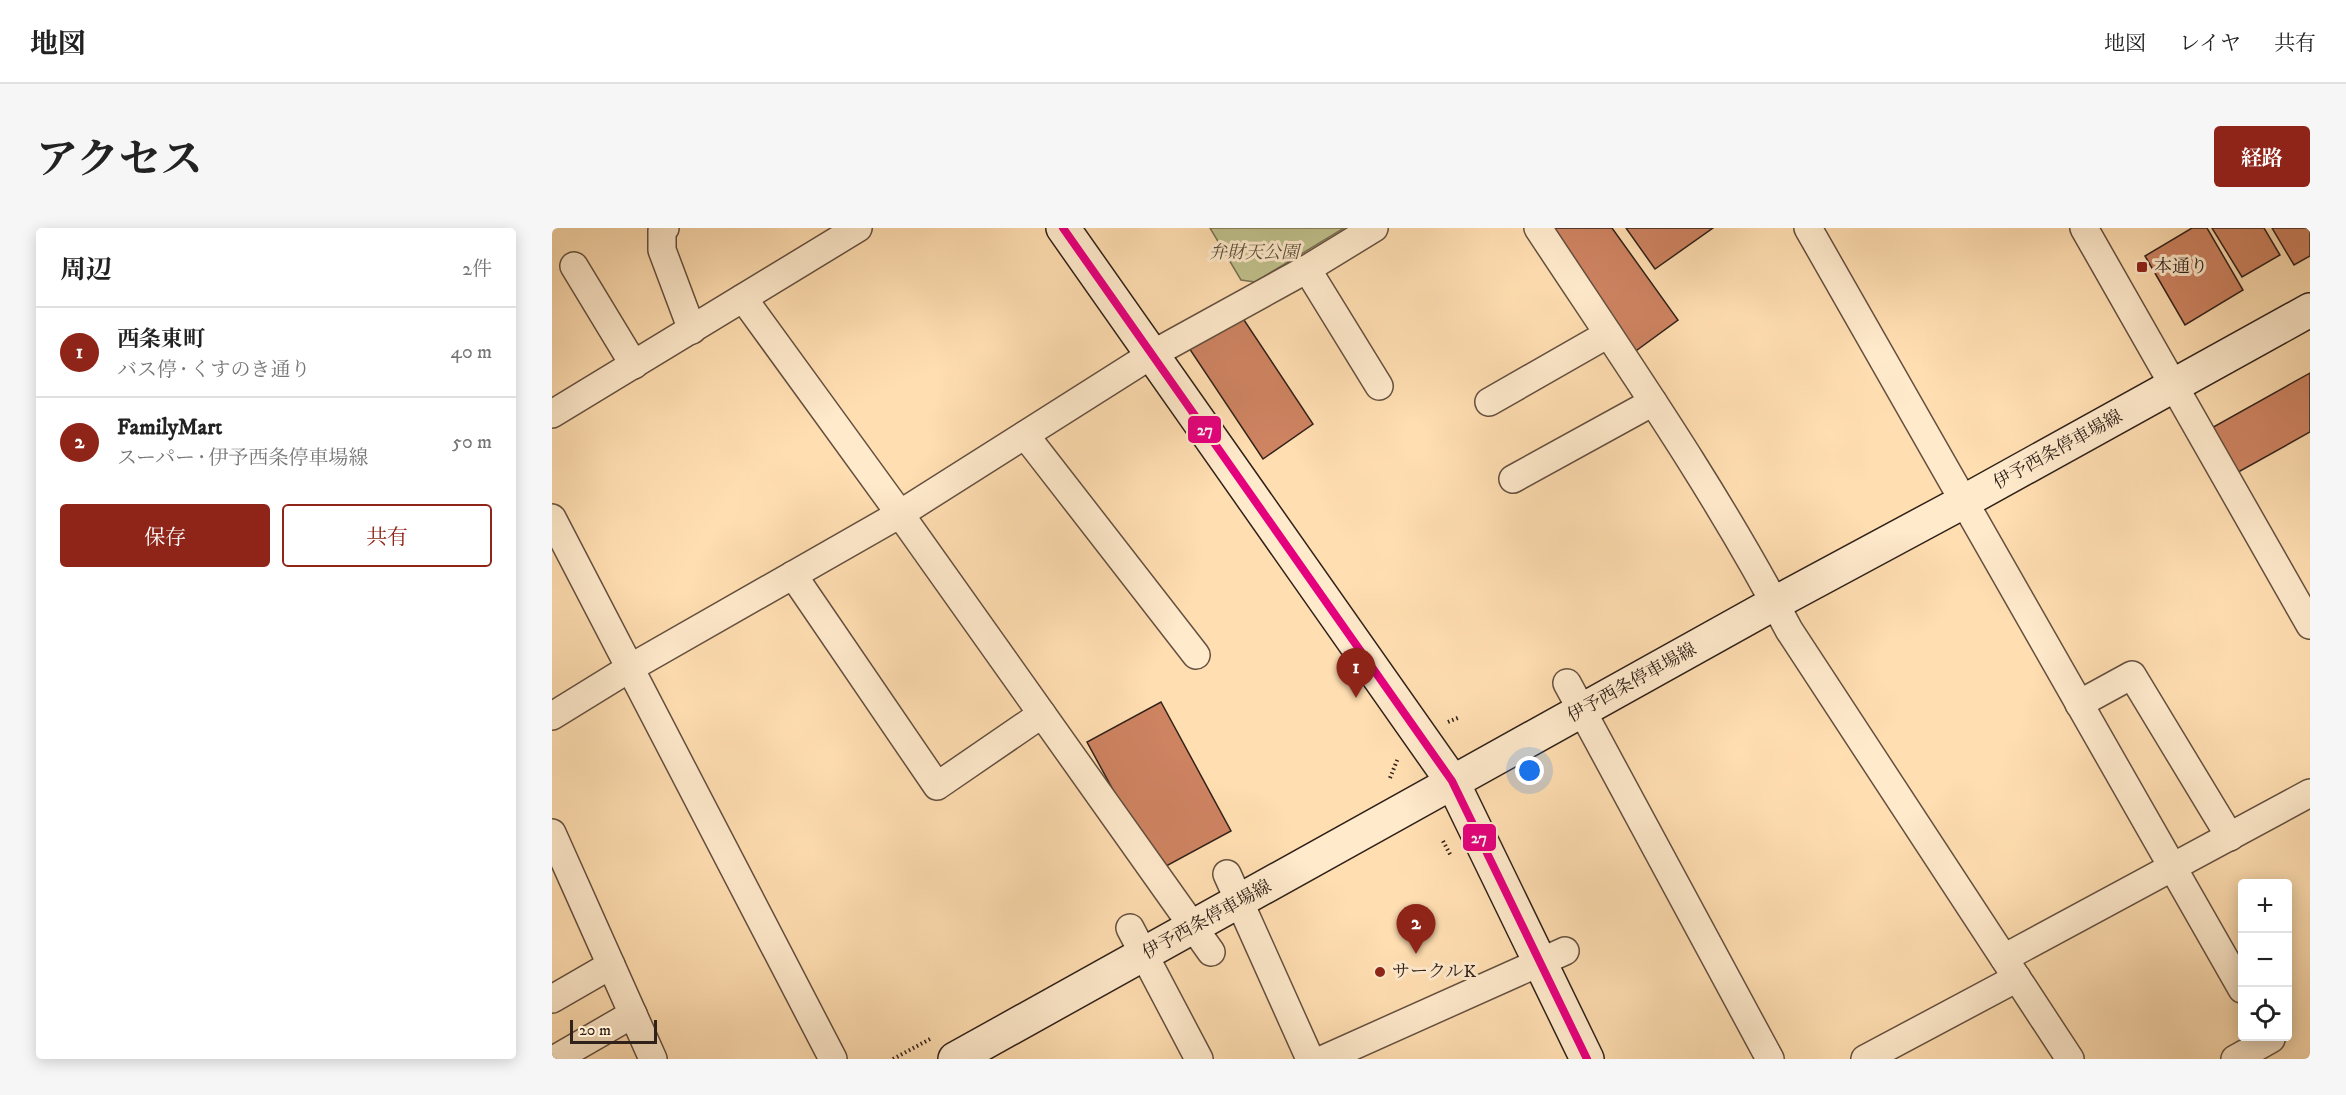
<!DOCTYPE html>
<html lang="ja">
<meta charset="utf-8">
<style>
:root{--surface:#fff;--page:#f6f6f6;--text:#222;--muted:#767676;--line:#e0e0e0;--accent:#8f2418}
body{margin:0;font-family:"IM FELL DW Pica","Noto Serif JP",serif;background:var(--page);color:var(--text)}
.controls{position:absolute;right:18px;bottom:18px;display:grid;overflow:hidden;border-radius:6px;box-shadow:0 3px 15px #0003}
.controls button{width:54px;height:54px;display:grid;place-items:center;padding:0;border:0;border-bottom:2px solid var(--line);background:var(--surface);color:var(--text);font:30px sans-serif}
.scale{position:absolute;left:18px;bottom:15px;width:87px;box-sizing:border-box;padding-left:6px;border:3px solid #30211a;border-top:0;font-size:16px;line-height:21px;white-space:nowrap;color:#30211a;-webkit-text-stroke:4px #ffeacc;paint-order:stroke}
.you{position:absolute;left:978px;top:543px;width:21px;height:21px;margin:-15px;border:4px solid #fff;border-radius:50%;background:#1a73e8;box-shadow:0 0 0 9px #1a73e833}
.badge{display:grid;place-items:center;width:39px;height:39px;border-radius:50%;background:var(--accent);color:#fff;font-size:20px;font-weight:700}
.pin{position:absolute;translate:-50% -50px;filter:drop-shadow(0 2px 3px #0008)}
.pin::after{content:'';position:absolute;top:32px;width:21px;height:18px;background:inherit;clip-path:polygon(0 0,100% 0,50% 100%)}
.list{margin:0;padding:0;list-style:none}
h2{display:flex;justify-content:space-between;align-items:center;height:78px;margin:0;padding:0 24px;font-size:26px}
h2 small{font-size:20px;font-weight:400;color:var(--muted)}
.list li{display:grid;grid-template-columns:39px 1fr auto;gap:18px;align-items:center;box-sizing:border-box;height:90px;padding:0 24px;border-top:2px solid var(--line)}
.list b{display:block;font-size:22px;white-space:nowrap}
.list p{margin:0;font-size:20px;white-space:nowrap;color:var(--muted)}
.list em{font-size:20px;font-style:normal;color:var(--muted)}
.actions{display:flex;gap:12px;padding:18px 24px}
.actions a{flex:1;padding:14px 0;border:2px solid var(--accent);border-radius:6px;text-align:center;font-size:21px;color:var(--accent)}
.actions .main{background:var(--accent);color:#fff}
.icon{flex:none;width:33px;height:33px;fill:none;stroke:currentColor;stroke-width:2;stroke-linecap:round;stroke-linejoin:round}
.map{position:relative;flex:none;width:1758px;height:831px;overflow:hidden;border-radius:6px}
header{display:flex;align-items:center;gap:36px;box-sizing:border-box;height:84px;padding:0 30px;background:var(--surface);border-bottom:2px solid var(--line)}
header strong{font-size:28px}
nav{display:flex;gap:33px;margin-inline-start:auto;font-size:21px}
.intro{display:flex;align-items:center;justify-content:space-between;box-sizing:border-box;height:144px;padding:0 36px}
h1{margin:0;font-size:42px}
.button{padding:15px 27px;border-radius:6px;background:var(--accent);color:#fff;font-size:21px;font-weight:700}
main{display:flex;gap:36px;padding:0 36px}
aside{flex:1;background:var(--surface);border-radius:6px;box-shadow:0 3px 15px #0003}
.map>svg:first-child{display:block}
.green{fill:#c0c18c;stroke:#787153;stroke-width:1.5}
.building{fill:#ce8361;stroke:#30211a;stroke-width:1.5}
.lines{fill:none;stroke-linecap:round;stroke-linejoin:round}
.street-casing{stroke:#645040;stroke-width:30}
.secondary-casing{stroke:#30211a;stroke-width:36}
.path{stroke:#30211a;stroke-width:4;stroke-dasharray:1.5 3;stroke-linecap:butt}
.street{stroke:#ffeacc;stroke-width:27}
.secondary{stroke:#ffeacc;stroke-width:33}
.bus-1-casing{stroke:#ffeacc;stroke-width:12}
.bus-1{stroke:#e5007d;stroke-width:8}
.poi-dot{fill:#8f2418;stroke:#ffeacc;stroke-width:2}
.labels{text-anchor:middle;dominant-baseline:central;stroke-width:6;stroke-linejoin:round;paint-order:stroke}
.park-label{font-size:18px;font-style:italic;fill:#5b513c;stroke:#ffeacc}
.poi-label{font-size:18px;fill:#30211a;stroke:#ffeacc;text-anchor:start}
.street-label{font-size:18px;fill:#30211a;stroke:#ffeacc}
.line-badge{stroke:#ffeacc;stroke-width:2}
.badge-label{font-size:16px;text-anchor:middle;font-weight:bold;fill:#fff}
</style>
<header>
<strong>地図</strong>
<nav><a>地図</a><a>レイヤ</a><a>共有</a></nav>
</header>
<div class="intro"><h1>アクセス</h1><a class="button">経路</a></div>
<main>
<aside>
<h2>周辺<small>2件</small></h2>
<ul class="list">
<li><span class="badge">1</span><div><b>西条東町</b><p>バス停 · くすのき通り</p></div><em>40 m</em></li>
<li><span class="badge">2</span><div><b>FamilyMart</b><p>スーパー · 伊予西条停車場線</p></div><em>50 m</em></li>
</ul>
<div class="actions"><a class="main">保存</a><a>共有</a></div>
</aside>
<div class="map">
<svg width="1758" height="831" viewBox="0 0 1758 831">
<rect width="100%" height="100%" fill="#ffdeb1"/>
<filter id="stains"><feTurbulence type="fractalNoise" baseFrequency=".00333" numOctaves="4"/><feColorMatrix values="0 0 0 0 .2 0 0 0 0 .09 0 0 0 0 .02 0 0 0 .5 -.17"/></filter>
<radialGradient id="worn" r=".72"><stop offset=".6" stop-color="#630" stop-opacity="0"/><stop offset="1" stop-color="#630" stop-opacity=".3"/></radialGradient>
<path class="green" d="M658,0H792L703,54L689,52Z"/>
<g class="building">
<path d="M991,0H1060L1126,92L1081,125Z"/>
<path d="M1074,0H1161L1103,41Z"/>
<path d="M1640,0H1655L1691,62L1633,97L1593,28Z"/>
<path d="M1660,0H1712L1728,27L1690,49Z"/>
<path d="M1720,0H1758V28L1742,37Z"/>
<path d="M688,86L761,196L711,231L637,120Z"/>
<path d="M1758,145V204L1681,247L1656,202Z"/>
<path d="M609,474L679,603L605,643L535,514Z"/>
</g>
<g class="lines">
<defs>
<g id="street">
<path d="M113,0L110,3V22L140,102"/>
<path d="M986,0C1073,132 1164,262 1237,402L1518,831"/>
<path d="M1256,0L1690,761"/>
<path d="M1532,0L1758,397"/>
<path d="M22,38L82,137"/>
<path d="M755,41L827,158"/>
<path d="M191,70L348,286L659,724"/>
<path d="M937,174L1056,106"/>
<path d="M0,186L306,0"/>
<path d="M473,207L644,427"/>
<path d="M961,251L1101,174"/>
<path d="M0,290L281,831"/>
<path d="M241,347L385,558L490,486"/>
<path d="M1015,455L1218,831"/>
<path d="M1527,476L1580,447L1678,609"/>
<path d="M0,488L78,440L348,286L599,127L755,41L822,0"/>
<path d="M0,605L101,831"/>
<path d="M675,646L758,831"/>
<path d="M578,700L647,831"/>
<path d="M1452,730L1758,565"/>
<path d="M0,771L59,737"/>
<path d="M3,831L81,786"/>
<path d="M772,831L1013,723"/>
<path d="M1313,831L1465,750"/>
<path d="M1683,831L1719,811"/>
</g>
<g id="secondary">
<path d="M511,0L900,553L1035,831"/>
<path d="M403,831L1223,375L1411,274L1758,82"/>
</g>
</defs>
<use href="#street" class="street-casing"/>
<use href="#secondary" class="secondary-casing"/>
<g class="path">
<path d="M896,494L908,489"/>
<path d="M838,550L846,530"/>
<path d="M891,613L899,628"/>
<path d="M341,831L380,810"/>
</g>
<use href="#street" class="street"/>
<use href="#secondary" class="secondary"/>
<defs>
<path id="bus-1" d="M511,0L900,553L1035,831"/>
</defs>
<use href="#bus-1" class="bus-1-casing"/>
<use href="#bus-1" class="bus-1"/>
</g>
<g class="poi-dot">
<rect x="1584" y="33" width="12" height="12" rx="3"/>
<circle cx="828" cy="744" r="6"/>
</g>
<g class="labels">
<g class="park-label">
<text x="702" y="25">弁財天公園</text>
</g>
<g class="poi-label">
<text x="1602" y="39">本通り</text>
<text x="840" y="744">サークルK</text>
</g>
<g class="street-label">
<text transform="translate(1506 222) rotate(-29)">伊予西条停車場線</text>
<text transform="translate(1080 455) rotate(-29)">伊予西条停車場線</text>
<text transform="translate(655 692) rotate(-29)">伊予西条停車場線</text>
</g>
</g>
<g class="line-badge">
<rect x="635" y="187" width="35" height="29" rx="6" fill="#e5007d"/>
<rect x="910" y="595" width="35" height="29" rx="6" fill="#e5007d"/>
</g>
<g class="badge-label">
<text x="653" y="207">27</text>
<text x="927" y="615">27</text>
</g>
<rect width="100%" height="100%" filter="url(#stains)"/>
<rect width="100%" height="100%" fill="url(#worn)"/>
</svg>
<div class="controls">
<button>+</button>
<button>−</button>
<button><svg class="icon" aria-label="locate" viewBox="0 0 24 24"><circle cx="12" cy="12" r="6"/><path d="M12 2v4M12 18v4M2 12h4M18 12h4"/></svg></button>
</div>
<div class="scale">20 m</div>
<div class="you"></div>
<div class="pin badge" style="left:804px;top:470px">1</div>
<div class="pin badge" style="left:864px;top:726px">2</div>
</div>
</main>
